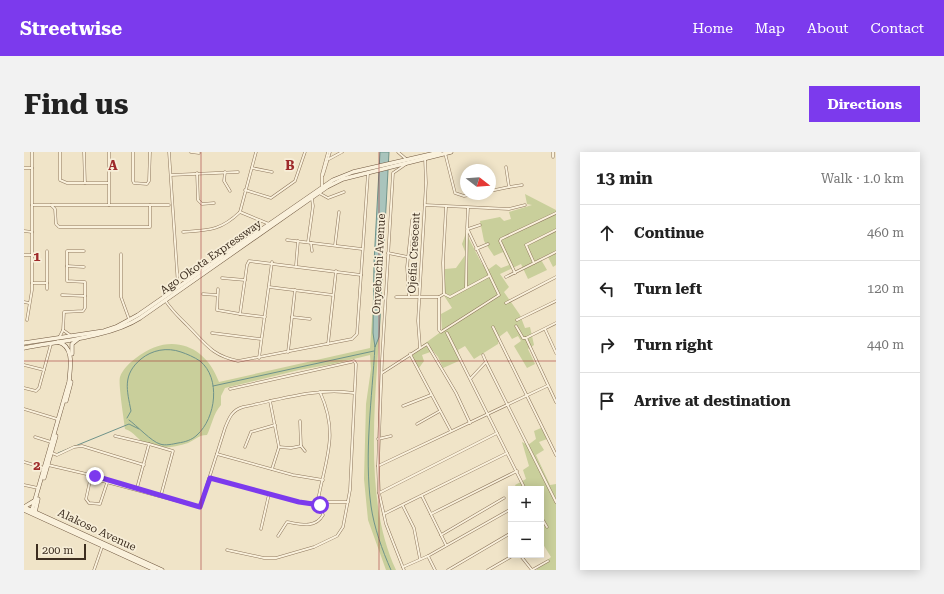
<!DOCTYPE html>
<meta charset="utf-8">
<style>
:root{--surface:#fff;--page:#f2f2f2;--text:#222;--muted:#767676;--line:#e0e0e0;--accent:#7c3aed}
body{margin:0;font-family:"Roboto Serif",serif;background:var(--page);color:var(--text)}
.controls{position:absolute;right:12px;bottom:12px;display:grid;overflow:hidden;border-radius:0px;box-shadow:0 2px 10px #0003}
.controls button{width:36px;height:36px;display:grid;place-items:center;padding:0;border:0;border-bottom:1px solid var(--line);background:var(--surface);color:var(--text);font:20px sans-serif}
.compass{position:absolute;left:436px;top:12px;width:36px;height:36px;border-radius:50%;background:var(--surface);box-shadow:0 2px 10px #0003;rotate:107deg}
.scale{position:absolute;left:12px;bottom:10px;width:50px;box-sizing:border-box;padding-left:4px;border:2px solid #3d2e20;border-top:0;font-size:11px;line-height:14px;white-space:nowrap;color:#3d2e20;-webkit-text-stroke:3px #f7eed8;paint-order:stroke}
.stop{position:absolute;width:12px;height:12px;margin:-9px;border:3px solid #7c3aed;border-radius:50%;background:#fff}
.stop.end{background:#7c3aed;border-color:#fff;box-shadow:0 1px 4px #0008}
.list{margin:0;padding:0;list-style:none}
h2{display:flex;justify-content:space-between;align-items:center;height:52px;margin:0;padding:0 16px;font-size:17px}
h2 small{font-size:13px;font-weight:400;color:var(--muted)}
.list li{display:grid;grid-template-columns:26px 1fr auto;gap:12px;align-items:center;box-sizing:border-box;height:56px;padding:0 16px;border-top:1px solid var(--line)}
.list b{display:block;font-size:15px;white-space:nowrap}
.list em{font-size:13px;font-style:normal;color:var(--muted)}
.icon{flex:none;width:22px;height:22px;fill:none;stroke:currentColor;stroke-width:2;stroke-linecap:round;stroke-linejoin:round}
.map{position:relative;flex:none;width:532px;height:418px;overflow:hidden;border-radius:0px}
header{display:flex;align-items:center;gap:24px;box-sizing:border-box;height:56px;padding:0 20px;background:var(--accent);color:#fff}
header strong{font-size:19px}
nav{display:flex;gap:22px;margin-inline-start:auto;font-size:14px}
.intro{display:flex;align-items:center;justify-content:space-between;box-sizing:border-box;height:96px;padding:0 24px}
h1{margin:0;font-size:28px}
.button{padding:10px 18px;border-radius:0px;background:var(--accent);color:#fff;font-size:14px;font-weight:700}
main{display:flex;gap:24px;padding:0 24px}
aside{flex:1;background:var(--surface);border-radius:0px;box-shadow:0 2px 10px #0003}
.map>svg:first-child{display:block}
.green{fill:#c9cf9b}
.water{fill:#a9c4bc;stroke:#6f938a}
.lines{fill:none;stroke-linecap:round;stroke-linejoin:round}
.stream{stroke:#6f938a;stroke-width:1}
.street-casing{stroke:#8d765c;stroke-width:3}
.secondary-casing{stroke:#6f573f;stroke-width:4.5}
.street{stroke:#faf1dc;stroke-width:2}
.secondary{stroke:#faf1dc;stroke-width:3.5}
.route{stroke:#7c3aed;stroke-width:5}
.grid{fill:none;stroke:#9e2a2b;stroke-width:1;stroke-opacity:0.55}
.labels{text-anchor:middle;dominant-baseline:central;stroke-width:3.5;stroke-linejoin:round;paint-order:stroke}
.street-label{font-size:11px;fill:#3d2e20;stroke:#f7eed8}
.grid-label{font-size:13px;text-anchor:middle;font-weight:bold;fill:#9e2a2b;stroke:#f7eed8;stroke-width:3.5;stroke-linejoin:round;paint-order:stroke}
</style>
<header>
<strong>Streetwise</strong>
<nav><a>Home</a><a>Map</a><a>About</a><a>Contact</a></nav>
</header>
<div class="intro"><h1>Find us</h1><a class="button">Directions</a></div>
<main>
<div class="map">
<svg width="532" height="418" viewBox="0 0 532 418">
<rect width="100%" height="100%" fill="#f0e4c8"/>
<g class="green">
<path d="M501,42L532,58V113L529,115L523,103L516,106L523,118L504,127L497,112L476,122L485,135L480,140L496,163L501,176L506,175L510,193L504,197L511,212L503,216L490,194L497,189L494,184L488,187L483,179L475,185L474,192L450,207L441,194L434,198L437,208L419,216L414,205L409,199L398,203L400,209L395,216L387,205L396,195L418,179L417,162L428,156L419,142L421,117L432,116L442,102L438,92L442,81L458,112L465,117L472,112L477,116L485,113L479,100L470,104L460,89L456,69L476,65L480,69L487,67L485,60L508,53L503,52Z"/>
<path d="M358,136C355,222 335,340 372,418H362L344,368L340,327L342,252L347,217L346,203L309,212L275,218L201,236L197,244V253C189,262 188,273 183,283C174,283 171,288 164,291C152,295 135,298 124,293C115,290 110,279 101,277C100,267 94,232 96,225C98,218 106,210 112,206C144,180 181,191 195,230L346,196L350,137V159L356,153Z"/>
<path d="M517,276L523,287L515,290L520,298L512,303L526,333L532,332V418H512L527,405L517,389V337H493L491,333L502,327L499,318L505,314L498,290L504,293L512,287L510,279Z"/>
</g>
<path class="water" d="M356,0H365L355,185L351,195L349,181L350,111Z"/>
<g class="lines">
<g class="stream">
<path d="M351,194C348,247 340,301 347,354C350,375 358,398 367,418"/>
<path d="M189,234L350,199"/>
<path d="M103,266L107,259C103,238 98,223 117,207C128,198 143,195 157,200C163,202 170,205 176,209C197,226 192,266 173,283C168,288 161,290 154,291C149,292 141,294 136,292C128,290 112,273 105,268"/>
<path d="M34,301L105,272L115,277"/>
</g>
<defs>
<g id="street">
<path d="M36,0V28L43,31H61L60,0"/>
<path d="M109,0V29L110,31L123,32L125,29L126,0"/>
<path d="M145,0L154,134"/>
<path d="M167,0L175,1"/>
<path d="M374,0L382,7"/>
<path d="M529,0V5"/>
<path d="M421,1L431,41L440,44L451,42"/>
<path d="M305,7L318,0"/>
<path d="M482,15L485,35L498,33"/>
<path d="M0,16H8"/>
<path d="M228,16L248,20"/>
<path d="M201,20L200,29L206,39"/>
<path d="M173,21L174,48L178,52L190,51"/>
<path d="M147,23L214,20"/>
<path d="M299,23L306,0"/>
<path d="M61,31H84"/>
<path d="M298,35V22L304,0"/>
<path d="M221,38L247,46L271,29L281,0"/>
<path d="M466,39L485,35"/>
<path d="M295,41L304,46L320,40"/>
<path d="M8,53H145"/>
<path d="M27,53L31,57L32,72L35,75H126V53"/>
<path d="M85,53V0"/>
<path d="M401,53L485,57L501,53"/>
<path d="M216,60L232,0"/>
<path d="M444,77L456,73"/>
<path d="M0,79L8,80"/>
<path d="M159,80C185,78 196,79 216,60L245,72"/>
<path d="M263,88L338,97"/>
<path d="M284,90L289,54L288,47"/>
<path d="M287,91L288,99"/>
<path d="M311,93L315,60"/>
<path d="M452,97L464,92"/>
<path d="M364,101L384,105"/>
<path d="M97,102V145L105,167"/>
<path d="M0,103H9"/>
<path d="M510,111L502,93L532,78"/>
<path d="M272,113L274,89"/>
<path d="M43,114L60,115"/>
<path d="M491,121L476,89L477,87L532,61"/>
<path d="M482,125L532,100"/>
<path d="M198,126L221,128"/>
<path d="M8,131H23"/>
<path d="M245,135L309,143"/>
<path d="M442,136L443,78"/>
<path d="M23,137V99"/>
<path d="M194,137L193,158L216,162"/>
<path d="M179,142L193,143"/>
<path d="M420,142L419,111L422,55"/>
<path d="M38,143L61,144"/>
<path d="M385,144L383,115L388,68"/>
<path d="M372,145H415L420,142L426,145L465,124"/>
<path d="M415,145V178L417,180L475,143L443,76L444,56"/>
<path d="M141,148C148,159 155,165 164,174C182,192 187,203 214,209L328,187L333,182L344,21"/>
<path d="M0,150L5,151"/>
<path d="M482,151L532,125"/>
<path d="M241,165L216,162L223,113L225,109L337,123"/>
<path d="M268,165L271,138"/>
<path d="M3,168L8,138V0"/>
<path d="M493,168L532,149"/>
<path d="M492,174L499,186H502"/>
<path d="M469,175L532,303"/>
<path d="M521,177L532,201"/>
<path d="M39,178L46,183"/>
<path d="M188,181L237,187"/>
<path d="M423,181L501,337"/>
<path d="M36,184L39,178L40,160L59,159L61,156V130L43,129V99H60"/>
<path d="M502,186L532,250"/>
<path d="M502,186L532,171"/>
<path d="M304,192L312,119"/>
<path d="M396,196L394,169L402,31L401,6"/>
<path d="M264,200L268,165L286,167"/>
<path d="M386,202L427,279"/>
<path d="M235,206L248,110"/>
<path d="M462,210L532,350"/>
<path d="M0,213L20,218"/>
<path d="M358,221L403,192L432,241L446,271"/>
<path d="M447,226L462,210L459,203"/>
<path d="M0,236L12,239L15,236L27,192"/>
<path d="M246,249L255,295L248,317"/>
<path d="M379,254L407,243"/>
<path d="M0,257L33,267"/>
<path d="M276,269L277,294L281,299"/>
<path d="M393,272L416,259"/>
<path d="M91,284L125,292L113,336"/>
<path d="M11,285L27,290"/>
<path d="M354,287L367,284"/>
<path d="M125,292L149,299L137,343"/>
<path d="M221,295L227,280L251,273"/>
<path d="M255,295L267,296L277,294"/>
<path d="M28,301L33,303L50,295L58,294L120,313"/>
<path d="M193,302L269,323L299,328"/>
<path d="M0,310L20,316"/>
<path d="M24,313L71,324L145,346"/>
<path d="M354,314L523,234"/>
<path d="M67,324L71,327L176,355L201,276C205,266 208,258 219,255C254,248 293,235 330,241"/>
<path d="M67,324L62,347L65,351L76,352L83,331"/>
<path d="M186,326L275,350L292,351"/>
<path d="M0,333L14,336"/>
<path d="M355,341L473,281"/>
<path d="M398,344L422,393"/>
<circle cx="294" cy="350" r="2.5"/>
<path d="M294,348C302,305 315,282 296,240"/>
<path d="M297,350H324"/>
<path d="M379,354L390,376L396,407"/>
<path d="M360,362L483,301"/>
<path d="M407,362L493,319"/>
<path d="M517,365L523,375"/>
<path d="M237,377L245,342"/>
<path d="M417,383L480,346"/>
<path d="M254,384L263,370C276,372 291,377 299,363L295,352"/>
<path d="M203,398L240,406H252L290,395L313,384L319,375L326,338L332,212L330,209L327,210L206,237"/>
<path d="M496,403L508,418"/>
<path d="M404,404L411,418"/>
<path d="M379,415L404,404L487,357"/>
<path d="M70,418L78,395"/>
<path d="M380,418L362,372L355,341L354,314L358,208L369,21L382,12"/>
<path d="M424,418L487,381"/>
<path d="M464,418L490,403"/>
<path d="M508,418L524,409"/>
</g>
<g id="secondary">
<path d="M0,191L80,179L92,175L114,163L309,28L329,20L416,0"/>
<path d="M0,196C36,189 86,185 116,166L303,35L319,27L427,0"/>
<path d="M48,202V192L54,187"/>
<path d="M42,249L47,230"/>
<path d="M20,326L32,284"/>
<path d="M0,355L138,418"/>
<path d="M0,355L10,349"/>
<path d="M0,358L131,418"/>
<path d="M11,360L14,347"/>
<path d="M9,361L8,358L45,230C46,217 51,194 34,190"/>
</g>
</defs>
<use href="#street" class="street-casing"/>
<use href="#secondary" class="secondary-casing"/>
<use href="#street" class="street"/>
<use href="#secondary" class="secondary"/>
</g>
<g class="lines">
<path class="route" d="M71,324L176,355L186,326L275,350L296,353"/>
</g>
<path class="grid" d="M177,0V418M355,0V418M0,209H532"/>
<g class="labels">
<g class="street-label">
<text transform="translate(390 101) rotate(-87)">Ojefia Crescent</text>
<text transform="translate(187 105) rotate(-35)">Ago Okota Expressway</text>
<text transform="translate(355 112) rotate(-87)">Onyebuchi Avenue</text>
<text transform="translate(73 378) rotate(25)">Alakoso Avenue</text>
</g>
</g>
<g class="grid-label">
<text x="89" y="18">A</text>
<text x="266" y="18">B</text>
<text x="13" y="109">1</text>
<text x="13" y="318">2</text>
</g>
</svg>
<div class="controls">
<button>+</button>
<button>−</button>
</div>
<svg class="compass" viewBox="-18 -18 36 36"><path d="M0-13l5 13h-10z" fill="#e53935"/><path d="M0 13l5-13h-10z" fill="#767676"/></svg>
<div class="scale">200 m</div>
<div class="stop" style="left:296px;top:353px"></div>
<div class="stop end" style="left:71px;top:324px"></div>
</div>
<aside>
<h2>13 min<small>Walk · 1.0 km</small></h2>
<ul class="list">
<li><svg class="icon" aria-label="ahead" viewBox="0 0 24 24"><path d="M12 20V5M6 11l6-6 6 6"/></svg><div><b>Continue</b></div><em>460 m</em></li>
<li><svg class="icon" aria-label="left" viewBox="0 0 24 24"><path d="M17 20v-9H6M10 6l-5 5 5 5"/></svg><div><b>Turn left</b></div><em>120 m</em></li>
<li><svg class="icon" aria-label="right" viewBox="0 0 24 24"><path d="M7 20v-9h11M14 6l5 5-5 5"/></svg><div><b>Turn right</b></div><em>440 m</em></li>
<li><svg class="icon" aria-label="arrive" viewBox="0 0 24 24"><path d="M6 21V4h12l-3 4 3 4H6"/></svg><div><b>Arrive at destination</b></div></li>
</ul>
</aside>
</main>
